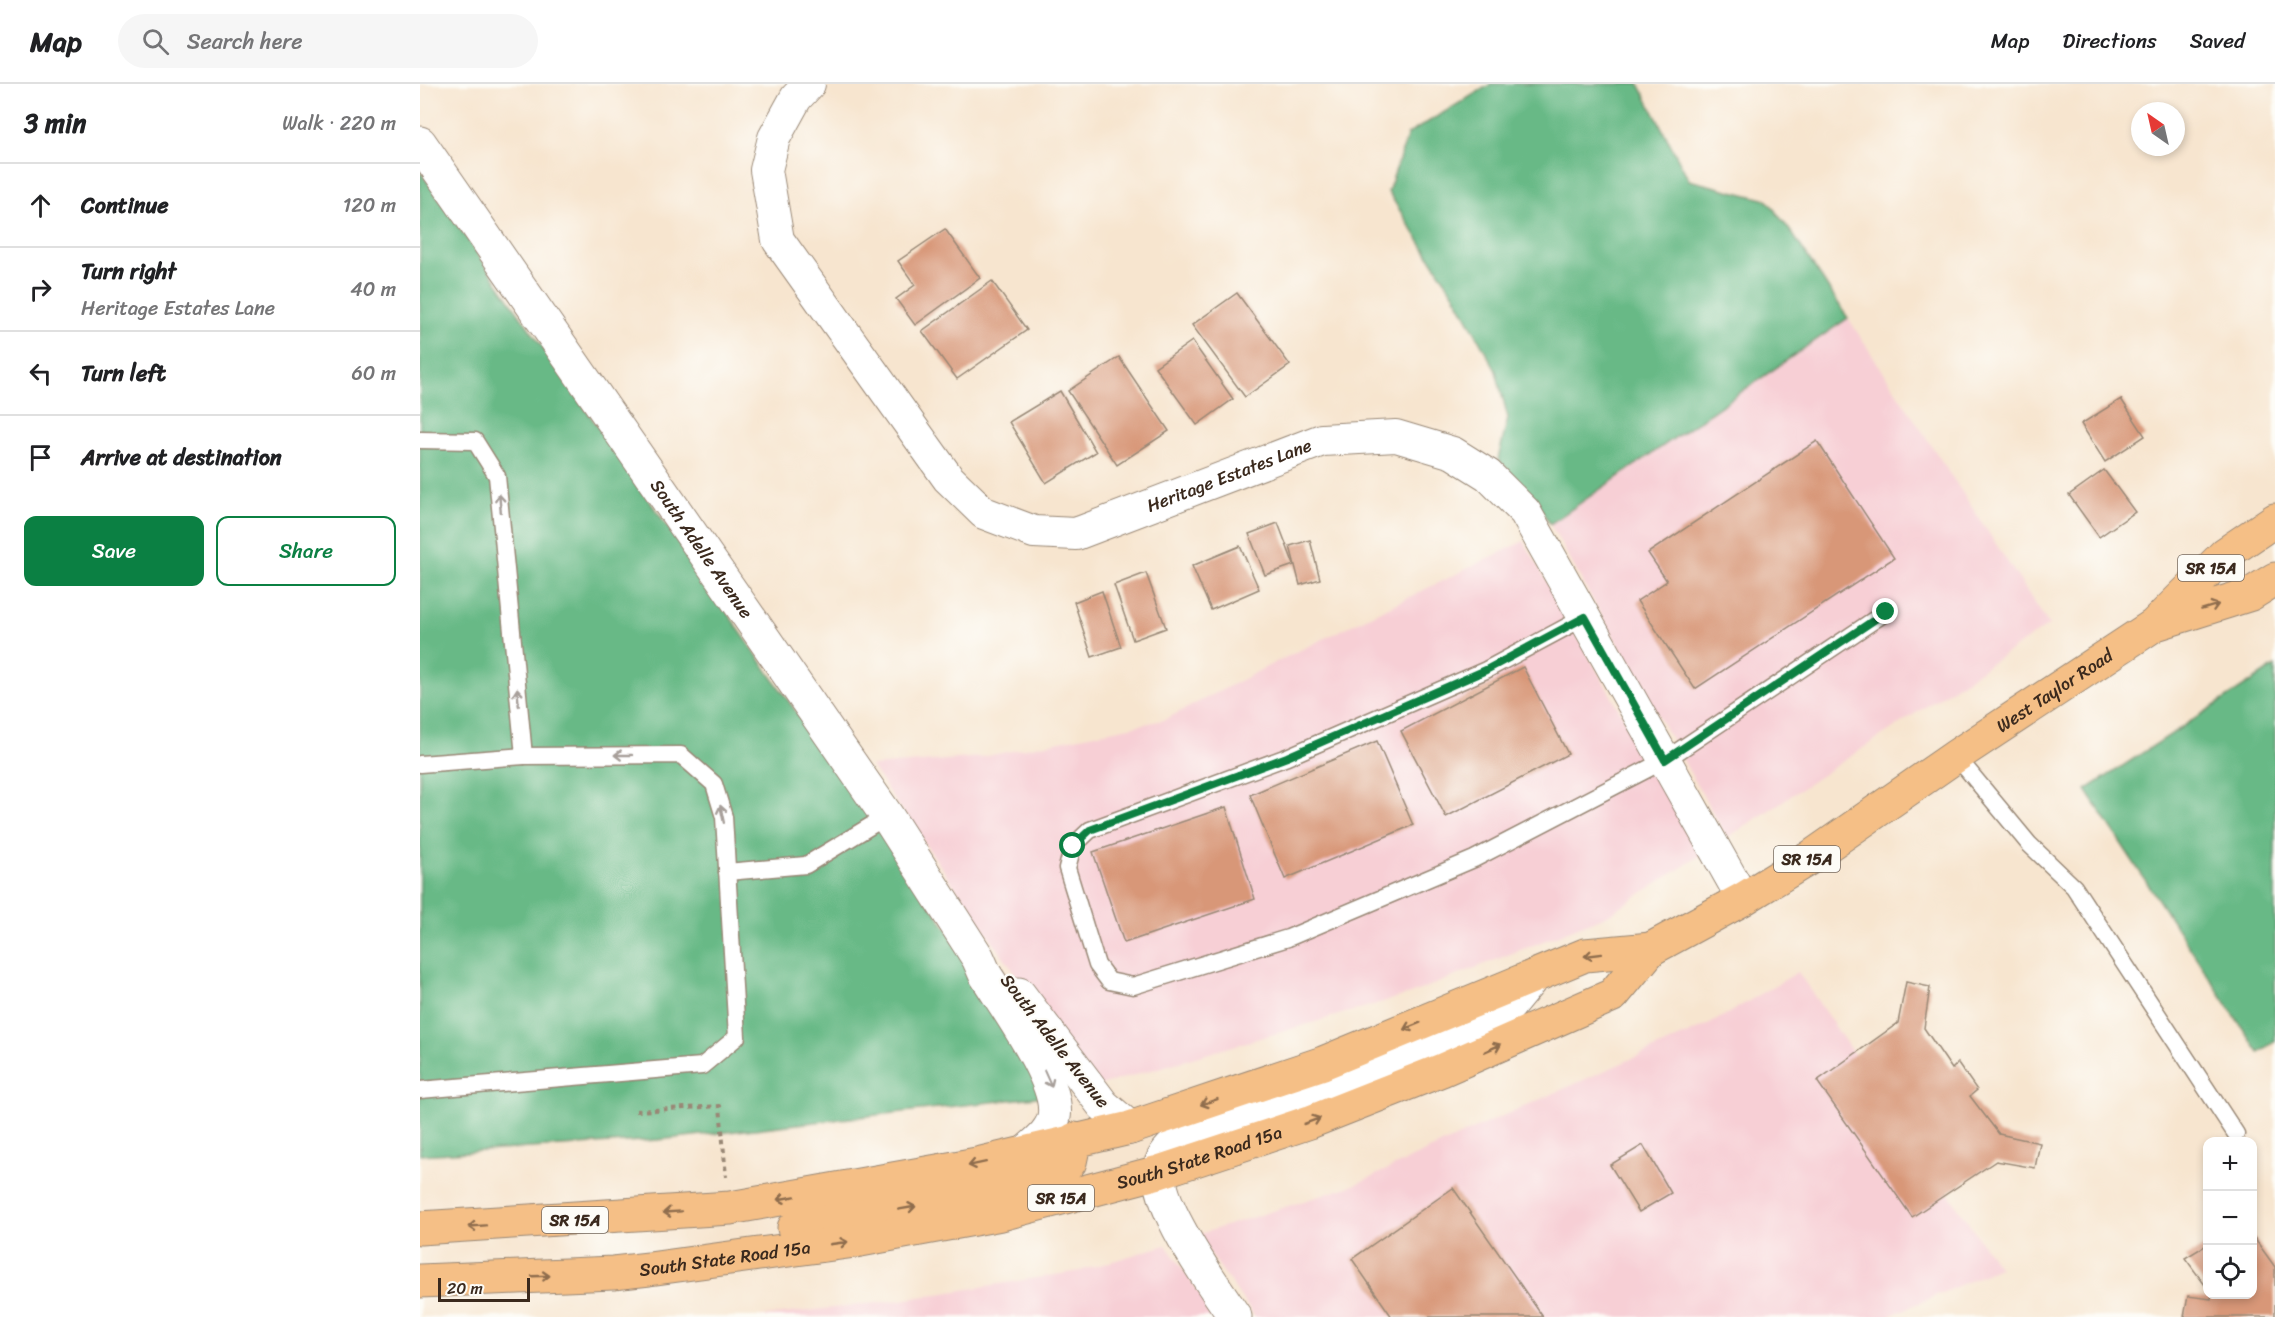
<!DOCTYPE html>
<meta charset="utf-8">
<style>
:root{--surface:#fff;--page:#f6f6f6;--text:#202124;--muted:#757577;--line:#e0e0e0;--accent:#0b8043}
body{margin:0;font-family:Sriracha,sans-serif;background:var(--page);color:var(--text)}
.controls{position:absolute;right:18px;bottom:18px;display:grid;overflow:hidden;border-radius:12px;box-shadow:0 3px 9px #0003}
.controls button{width:54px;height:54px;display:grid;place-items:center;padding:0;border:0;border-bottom:2px solid var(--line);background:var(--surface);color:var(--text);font:30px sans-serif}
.compass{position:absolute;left:1711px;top:18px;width:54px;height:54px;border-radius:50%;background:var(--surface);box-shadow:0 3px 9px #0003;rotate:326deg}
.scale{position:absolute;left:18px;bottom:15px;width:92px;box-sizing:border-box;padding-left:6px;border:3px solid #3b2a1e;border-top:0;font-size:16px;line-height:21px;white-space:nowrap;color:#3b2a1e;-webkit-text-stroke:4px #fdfcf7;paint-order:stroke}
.stop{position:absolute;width:18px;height:18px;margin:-14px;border:4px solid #0b8043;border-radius:50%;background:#fff}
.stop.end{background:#0b8043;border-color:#fff;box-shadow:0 2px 6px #0008}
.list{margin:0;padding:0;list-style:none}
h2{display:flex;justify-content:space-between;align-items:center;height:78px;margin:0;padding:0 24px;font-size:26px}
h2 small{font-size:20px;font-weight:400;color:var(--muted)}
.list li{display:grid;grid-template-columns:39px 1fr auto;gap:18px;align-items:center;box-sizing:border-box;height:84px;padding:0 24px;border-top:2px solid var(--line)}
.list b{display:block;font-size:22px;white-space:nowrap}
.list p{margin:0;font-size:20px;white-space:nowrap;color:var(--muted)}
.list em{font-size:20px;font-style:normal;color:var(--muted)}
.actions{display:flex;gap:12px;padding:18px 24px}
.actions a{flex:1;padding:14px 0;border:2px solid var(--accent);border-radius:12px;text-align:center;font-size:21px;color:var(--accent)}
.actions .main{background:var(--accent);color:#fff}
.icon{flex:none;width:33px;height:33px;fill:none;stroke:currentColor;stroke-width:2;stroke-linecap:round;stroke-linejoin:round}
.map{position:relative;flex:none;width:1855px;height:1233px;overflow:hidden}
header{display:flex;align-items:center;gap:36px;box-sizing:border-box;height:84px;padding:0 30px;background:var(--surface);border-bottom:2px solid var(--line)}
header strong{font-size:28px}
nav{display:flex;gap:33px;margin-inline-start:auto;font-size:21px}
.search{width:420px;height:54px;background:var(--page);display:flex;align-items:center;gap:15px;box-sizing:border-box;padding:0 21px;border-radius:33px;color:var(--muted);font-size:22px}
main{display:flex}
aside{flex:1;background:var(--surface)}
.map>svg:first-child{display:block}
.built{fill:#f7cfd5}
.forest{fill:#68b986;stroke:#527252;stroke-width:1.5}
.building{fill:#d89778}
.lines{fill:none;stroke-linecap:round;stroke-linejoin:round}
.service-casing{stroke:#998876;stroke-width:19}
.minor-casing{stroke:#998876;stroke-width:34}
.tertiary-casing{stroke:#998876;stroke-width:35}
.trunk-casing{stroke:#998876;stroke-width:35}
.path{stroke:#998876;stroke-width:4;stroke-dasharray:4.5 4.5;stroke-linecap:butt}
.service{stroke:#fff;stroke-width:16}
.minor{stroke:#fff;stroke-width:32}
.tertiary{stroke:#fff;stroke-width:33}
.trunk{stroke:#f5bf86;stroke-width:33}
.oneway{stroke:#a79f9a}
.oneway2{stroke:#8f6d4d}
.route{stroke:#0b8043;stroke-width:8}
.labels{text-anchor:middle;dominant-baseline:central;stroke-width:4.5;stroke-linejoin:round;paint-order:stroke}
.shield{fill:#fdfcf7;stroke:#75695f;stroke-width:1.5}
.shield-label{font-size:16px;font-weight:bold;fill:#3b2a1e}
.street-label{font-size:18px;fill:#3b2a1e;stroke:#fdfcf7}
</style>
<header>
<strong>Map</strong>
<div class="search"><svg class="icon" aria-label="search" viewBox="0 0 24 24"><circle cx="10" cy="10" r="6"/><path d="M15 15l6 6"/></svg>Search here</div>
<nav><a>Map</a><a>Directions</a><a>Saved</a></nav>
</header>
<main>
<aside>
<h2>3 min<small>Walk · 220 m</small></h2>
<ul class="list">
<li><svg class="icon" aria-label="ahead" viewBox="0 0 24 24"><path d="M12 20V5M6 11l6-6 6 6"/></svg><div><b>Continue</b></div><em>120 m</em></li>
<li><svg class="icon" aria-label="right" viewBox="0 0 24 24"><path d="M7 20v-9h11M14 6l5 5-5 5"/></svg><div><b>Turn right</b><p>Heritage Estates Lane</p></div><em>40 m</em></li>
<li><svg class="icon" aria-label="left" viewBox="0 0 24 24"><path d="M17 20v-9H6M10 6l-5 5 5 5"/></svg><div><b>Turn left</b></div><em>60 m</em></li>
<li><svg class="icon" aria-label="arrive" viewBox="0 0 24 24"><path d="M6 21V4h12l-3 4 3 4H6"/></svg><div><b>Arrive at destination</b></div></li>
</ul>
<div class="actions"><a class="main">Save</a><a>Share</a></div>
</aside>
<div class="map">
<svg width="1855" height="1233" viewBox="0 0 1855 1233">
<rect width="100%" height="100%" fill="#fdfcf7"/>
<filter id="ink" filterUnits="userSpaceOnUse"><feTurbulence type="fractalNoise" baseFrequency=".0167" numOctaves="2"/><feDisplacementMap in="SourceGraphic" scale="12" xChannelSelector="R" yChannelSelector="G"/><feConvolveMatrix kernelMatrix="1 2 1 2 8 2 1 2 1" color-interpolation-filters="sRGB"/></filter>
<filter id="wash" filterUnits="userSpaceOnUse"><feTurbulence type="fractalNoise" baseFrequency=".008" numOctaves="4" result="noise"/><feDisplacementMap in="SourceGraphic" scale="24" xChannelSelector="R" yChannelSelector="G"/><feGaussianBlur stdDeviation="1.35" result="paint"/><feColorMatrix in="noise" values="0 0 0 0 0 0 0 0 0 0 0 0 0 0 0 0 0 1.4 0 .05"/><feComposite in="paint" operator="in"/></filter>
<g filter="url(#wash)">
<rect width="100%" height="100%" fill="#f7e5cf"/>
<g class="built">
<path d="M1428,234L1629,541L1307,754L1130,440Z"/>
<path d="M1104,457L1281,771L1186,832L990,910L674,1003L451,682L562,673L744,636L856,578Z"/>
<path d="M1378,888L1579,1184L1467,1233H835L777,1151L934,1101L1078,1034L1290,940Z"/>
<path d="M746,1161L796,1233H336L481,1216L660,1187Z"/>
</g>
<g class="forest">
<path d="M1071,0H1219L1269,96L1347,116L1374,152L1428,234L1130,440L1115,416L1078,375L1088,334L1076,287L1038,217L968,108L988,50Z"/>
<path d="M0,87L642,1010L238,1056L0,1071Z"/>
<path d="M1855,582V957L1839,969L1666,706Z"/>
</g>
<g id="blocks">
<g class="building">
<path d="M525,145L560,194L495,241L476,215L495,201L478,177Z"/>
<path d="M572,197L607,246L537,295L502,247Z"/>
<path d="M817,209L870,281L825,313L772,241Z"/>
<path d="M772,257L813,315L777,341L735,283Z"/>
<path d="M699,273L749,347L697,381L648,307Z"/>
<path d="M640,307L676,368L626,399L589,338Z"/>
<path d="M1701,315L1725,352L1685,378L1661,340Z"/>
<path d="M1397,357L1474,474L1275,605L1217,517L1247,497L1228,469Z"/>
<path d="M1684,386L1715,428L1679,453L1649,411Z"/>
<path d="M858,439L874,481L845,491L829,450Z"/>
<path d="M890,456L900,495L880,501L870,462Z"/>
<path d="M820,462L839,505L791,526L772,482Z"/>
<path d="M726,489L746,544L713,556L694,501Z"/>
<path d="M682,507L701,563L672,573L654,518Z"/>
<path d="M1103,583L1148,670L1026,733L981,647Z"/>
<path d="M957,657L993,741L865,795L830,711Z"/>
<path d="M806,723L835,815L704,859L673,768Z"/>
<path d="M1486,898L1510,903L1504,944L1532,985L1538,979L1557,1006L1550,1012L1579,1050L1620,1059L1615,1084L1576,1077L1492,1133L1397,997L1478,939Z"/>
<path d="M1223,1061L1251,1109L1219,1128L1190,1081Z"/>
<path d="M1033,1104L1123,1233H972L932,1175Z"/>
<path d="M1832,1151L1855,1183V1233H1764L1768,1212L1791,1215L1792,1210H1832Z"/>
<path d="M1788,1160V1205L1765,1174Z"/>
</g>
</g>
</g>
<g filter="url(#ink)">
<use href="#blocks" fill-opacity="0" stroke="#998876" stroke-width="1.5"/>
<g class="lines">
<defs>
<g id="service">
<path d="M0,356L55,357L77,392L104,672"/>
<path d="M1165,533L1066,586L867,673L670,746L653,762L647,784L677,881L689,897L713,902L868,854L1054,775L1245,676L1466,528"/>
<path d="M1536,672L1609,760L1654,803L1816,1050"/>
<path d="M0,680L104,672L261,671L294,700L304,733L317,953L282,982L0,1006"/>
<path d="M307,788L386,781L467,732"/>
</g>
<g id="minor">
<path id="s1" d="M389,0L376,14L354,54L346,86L358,156L528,394L564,429L614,448L656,450L902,356L976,352L1033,369L1068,391L1105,428L1323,815"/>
</g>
<g id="tertiary">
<path id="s2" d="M0,59L467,732L558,874L565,890C584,921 641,998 634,1033C631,1048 617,1058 606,1068"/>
<path d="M599,910L683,1021L710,1044"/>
<path d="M815,1233C795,1203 725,1109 743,1075C750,1061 765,1054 778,1045L1012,960L1084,928L1113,893"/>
</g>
<g id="trunk">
<path d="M1739,539L1831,510L1855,495"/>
<path d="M0,1144L310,1124L557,1080L710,1044L903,979L1165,871L1231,865"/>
<path d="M374,1144L587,1105L634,1093L650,1078L655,1055"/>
<path id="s3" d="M0,1197L193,1189L229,1185L435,1157L581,1130L739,1088L890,1038L1022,986L1193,911L1231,865L1323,815L1388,775L1536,672L1734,541L1805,470L1855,436"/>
</g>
</defs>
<use href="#service" class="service-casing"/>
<use href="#minor" class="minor-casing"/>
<use href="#tertiary" class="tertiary-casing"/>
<use href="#trunk" class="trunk-casing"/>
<path class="path" d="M216,1027L300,1022L306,1093"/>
<use href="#service" class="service"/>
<use href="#minor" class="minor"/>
<use href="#tertiary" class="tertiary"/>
<use href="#trunk" class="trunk"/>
</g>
<defs><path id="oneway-shaft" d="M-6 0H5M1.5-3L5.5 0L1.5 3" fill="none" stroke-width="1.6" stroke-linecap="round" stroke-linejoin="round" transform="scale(1.5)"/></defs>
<g class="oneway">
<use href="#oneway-shaft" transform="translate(80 419) rotate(-95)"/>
<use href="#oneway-shaft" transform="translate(98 613) rotate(-95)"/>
<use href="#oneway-shaft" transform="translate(203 671) rotate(180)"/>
<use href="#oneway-shaft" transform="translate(302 730) rotate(-102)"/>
<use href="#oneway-shaft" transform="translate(628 995) rotate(66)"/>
</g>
<g class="oneway2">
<use href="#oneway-shaft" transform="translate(1790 523) rotate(-17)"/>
<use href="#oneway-shaft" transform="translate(1173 871) rotate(173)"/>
<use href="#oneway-shaft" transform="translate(992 942) rotate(158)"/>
<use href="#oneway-shaft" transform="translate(1073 964) rotate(-24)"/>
<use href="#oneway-shaft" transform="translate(789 1018) rotate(161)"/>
<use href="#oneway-shaft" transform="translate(892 1037) rotate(-20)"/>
<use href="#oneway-shaft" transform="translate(557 1080) rotate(168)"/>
<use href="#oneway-shaft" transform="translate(366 1114) rotate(170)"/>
<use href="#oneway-shaft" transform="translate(487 1124) rotate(-10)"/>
<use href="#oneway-shaft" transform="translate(252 1128) rotate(176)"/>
<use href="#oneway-shaft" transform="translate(57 1142) rotate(176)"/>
<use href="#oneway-shaft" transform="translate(419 1159) rotate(-8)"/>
<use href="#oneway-shaft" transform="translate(121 1192) rotate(-2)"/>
</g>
</g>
<g class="lines" filter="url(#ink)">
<path class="route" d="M653,762L670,746L867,673L1066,586L1165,533L1245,676L1466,528"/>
</g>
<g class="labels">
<g class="shield">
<rect x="1758" y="471" width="66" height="26" rx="4.5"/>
<rect x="1354" y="762" width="66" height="26" rx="4.5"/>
<rect x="608" y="1101" width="66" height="26" rx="4.5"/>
<rect x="122" y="1123" width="66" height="26" rx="4.5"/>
</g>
<g class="shield-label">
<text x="1791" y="484">SR 15A</text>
<text x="1387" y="775">SR 15A</text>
<text x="641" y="1114">SR 15A</text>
<text x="155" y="1136">SR 15A</text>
</g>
<g class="street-label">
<text stroke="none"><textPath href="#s1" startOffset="771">Heritage Estates Lane</textPath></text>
<text stroke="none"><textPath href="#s2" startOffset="494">South Adelle Avenue</textPath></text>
<text stroke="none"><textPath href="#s3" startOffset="1776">West Taylor Road</textPath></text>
<text transform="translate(635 957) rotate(52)">South Adelle Avenue</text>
<text stroke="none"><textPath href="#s3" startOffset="792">South State Road 15a</textPath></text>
<text stroke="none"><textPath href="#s3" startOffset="306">South State Road 15a</textPath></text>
</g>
</g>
</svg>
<div class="controls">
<button>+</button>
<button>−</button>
<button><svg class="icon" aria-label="locate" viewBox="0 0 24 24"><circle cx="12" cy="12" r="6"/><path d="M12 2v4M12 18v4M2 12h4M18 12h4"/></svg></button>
</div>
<svg class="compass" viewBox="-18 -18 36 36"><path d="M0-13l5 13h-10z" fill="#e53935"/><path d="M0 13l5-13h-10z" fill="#757577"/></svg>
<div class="scale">20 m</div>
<div class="stop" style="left:653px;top:762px"></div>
<div class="stop end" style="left:1466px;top:528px"></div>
</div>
</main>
